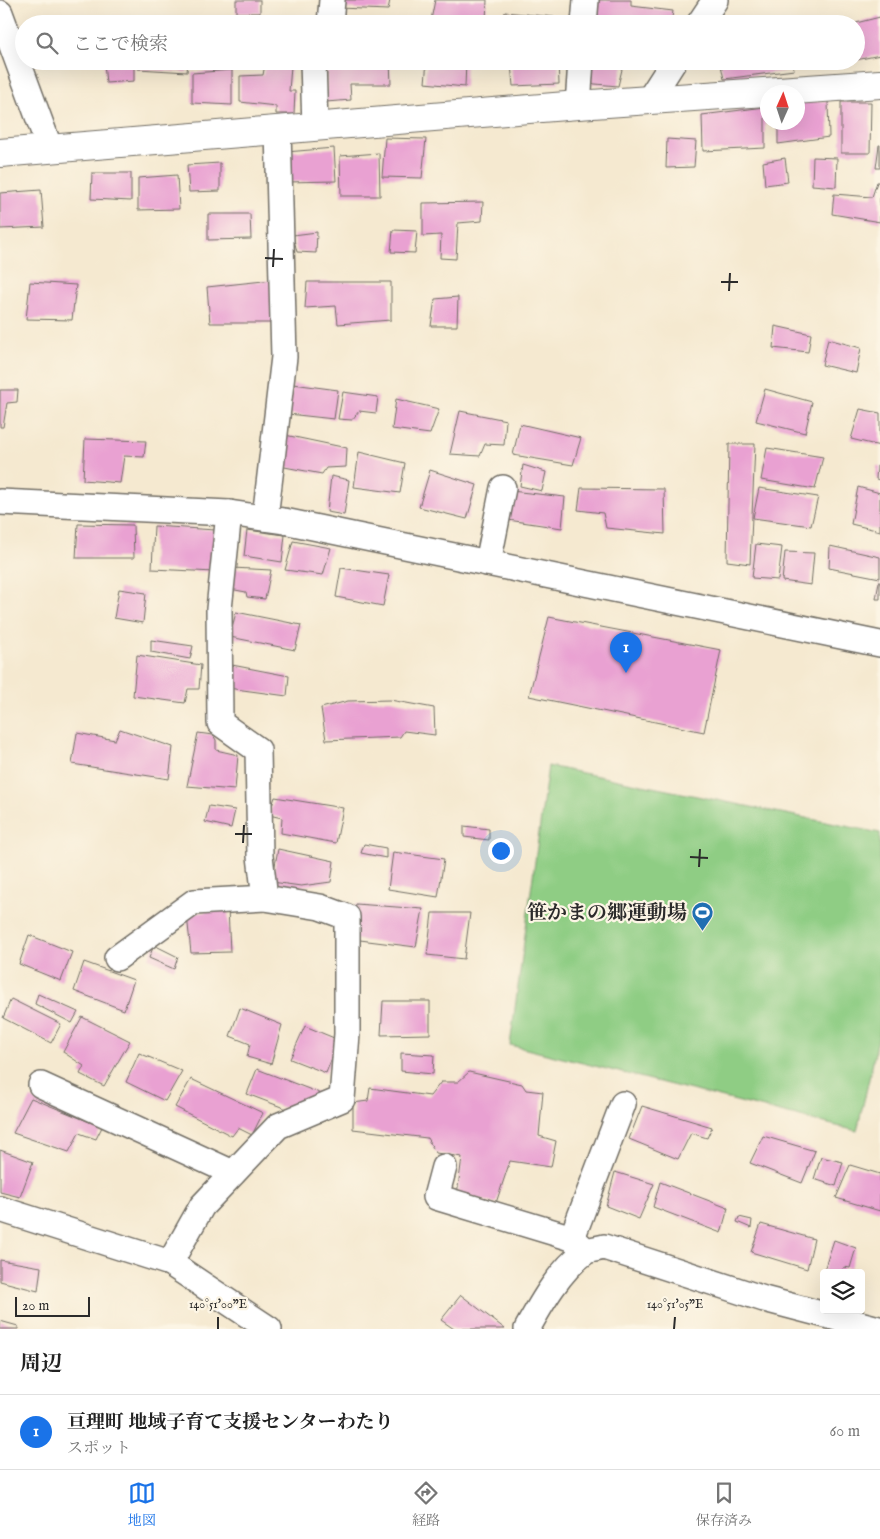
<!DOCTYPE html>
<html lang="ja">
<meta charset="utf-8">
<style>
:root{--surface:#fff;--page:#f2f2f2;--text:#222;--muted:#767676;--line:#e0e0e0;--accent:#1a73e8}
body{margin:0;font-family:"IM FELL English","Noto Serif JP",serif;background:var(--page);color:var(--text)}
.controls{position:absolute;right:15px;bottom:15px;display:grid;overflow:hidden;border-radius:5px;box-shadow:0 5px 20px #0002}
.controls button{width:45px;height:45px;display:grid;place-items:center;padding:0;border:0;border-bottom:1px solid var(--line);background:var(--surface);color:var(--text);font:25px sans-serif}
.compass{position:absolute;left:760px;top:85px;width:45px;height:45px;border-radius:50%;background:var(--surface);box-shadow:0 5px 20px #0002;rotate:3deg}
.scale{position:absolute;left:15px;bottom:12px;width:75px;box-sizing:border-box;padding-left:5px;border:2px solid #2b2b2b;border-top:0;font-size:14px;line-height:18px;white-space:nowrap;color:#2b2b2b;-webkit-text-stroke:4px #fcf5e5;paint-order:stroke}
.you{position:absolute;left:500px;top:850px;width:18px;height:18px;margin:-12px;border:4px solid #fff;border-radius:50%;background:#1a73e8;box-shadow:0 0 0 8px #1a73e833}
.badge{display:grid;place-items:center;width:32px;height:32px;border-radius:50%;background:var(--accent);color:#fff;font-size:16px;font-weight:700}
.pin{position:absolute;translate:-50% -41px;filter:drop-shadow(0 1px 2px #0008)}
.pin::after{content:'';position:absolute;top:26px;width:18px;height:15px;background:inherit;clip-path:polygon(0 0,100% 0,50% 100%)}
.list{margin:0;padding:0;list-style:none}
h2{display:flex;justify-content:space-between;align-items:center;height:65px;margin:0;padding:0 20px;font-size:21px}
h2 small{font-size:16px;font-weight:400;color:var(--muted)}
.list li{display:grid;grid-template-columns:32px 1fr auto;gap:15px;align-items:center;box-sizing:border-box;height:75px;padding:0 20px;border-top:1px solid var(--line)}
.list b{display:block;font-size:19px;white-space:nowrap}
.list p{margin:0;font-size:16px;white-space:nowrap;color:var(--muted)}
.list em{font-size:16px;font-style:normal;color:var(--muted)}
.icon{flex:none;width:28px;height:28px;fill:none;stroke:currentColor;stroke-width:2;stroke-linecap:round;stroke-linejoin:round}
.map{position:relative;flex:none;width:880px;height:1329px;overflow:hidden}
.search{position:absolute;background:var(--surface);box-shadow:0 5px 20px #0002;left:15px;right:15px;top:15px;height:55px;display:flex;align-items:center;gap:12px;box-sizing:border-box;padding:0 18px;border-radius:28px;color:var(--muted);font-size:19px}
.sheet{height:140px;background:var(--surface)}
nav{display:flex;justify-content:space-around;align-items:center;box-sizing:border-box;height:70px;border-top:1px solid var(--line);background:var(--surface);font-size:14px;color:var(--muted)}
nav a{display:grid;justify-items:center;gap:2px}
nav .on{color:var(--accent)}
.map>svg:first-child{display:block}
.green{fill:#8fcd84;stroke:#5d7c58}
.building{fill:#e9a1d2}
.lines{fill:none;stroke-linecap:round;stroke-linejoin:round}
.street-casing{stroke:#726e65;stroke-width:28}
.secondary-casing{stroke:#726e65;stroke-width:30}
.street{stroke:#fff;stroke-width:25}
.secondary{stroke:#fff;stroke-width:28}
.ticks{fill:none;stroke:#2b2b2b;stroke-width:2}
.labels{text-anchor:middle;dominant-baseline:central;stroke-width:4.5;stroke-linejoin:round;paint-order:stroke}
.poi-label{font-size:20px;font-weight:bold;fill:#2b2b2b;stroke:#fcf5e5;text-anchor:end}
.ticks-label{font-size:12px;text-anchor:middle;fill:#2b2b2b;stroke:#fcf5e5;stroke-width:4.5;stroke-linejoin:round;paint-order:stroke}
</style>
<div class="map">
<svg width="880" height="1329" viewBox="0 0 880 1329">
<rect width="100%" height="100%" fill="#fcf5e5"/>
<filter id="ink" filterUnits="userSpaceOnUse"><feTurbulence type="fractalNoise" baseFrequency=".02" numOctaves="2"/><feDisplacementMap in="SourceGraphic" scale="10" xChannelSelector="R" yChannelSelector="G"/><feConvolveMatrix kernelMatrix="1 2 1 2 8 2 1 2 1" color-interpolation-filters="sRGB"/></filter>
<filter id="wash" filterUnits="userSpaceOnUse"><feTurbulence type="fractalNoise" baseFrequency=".0096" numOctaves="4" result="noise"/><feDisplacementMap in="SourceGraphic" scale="20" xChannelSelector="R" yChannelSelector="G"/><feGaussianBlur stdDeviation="1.12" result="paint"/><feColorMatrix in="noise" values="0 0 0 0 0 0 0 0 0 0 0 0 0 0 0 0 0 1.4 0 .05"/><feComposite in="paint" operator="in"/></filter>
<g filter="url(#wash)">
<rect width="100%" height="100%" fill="#f5e9d0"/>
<path class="green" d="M548,766L880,833V1031L857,1131L510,1045Z"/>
<g id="blocks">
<g class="building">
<rect x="236" y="0" width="24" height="13"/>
<path d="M340,0H390L388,10L339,8Z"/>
<path d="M435,0H487L486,21L431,20Z"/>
<path d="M593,0H631V6L673,11L671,24H590Z"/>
<path d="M505,12L554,17L553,24H503Z"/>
<path d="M880,17V55L856,60V23Z"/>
<path d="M70,61H134V81L106,83L104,64Z"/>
<path d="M138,61H188L187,72L138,69Z"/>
<path d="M327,61H390L391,84H350L351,100L326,102Z"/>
<path d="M427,61H466L465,87L425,83Z"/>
<path d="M558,61L559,84L513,86L511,64Z"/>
<path d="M586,61H624L618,86L584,83Z"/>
<path d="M720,61H793L794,70L724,79Z"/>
<path d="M265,64L291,66L289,91H295L294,114H276V106L240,102V76L263,75Z"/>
<path d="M232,70V105L192,103V73Z"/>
<path d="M828,101L829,137L778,144V122H798V102Z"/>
<path d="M841,102H871L870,153H841Z"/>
<path d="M765,107V148L703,151L702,115Z"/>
<path d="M385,138L426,139L422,178L382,177Z"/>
<path d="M667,139L696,141L694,167L666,168Z"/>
<path d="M879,145H880V168H876Z"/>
<path d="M334,148L336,181L287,182L286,152Z"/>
<path d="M379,153L380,196H341L340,156Z"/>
<path d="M813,157L837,158L836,187L812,185Z"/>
<path d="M785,158L788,182L765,185L763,162Z"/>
<path d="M220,163V191L189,192L187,165Z"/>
<path d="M92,173H131V201L91,199Z"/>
<path d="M177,175L179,209L138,210V178Z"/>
<path d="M877,182H880V222L832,214L834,194L872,197Z"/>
<path d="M41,190L44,227L0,229V193Z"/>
<path d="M483,202L482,221L458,223L456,259L440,258L441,235L423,236V203Z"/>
<path d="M208,214H250L251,239L208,240Z"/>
<path d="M393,230L417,231L415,253L391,252Z"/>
<path d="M317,232L316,253L297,252L293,235Z"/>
<path d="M273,280L274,323H210L207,287Z"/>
<path d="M30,282L76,285L72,320L26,319Z"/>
<path d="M307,282H391V320L338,324L336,306L305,308Z"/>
<path d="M458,297L457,326H431L435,299Z"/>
<path d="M775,326L811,334L808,352L773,348Z"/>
<path d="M828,339L861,348L856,373L822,365Z"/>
<path d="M293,384L338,390L334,419L288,414Z"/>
<path d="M765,389L812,402L805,433L756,421Z"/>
<path d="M0,390H18L17,402L7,403L3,427H0Z"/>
<path d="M343,392L378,397L376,413L359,411L352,420L338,419Z"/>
<path d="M396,399L439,409L430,434L392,429Z"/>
<path d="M860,409L880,413V446L851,439Z"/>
<path d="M460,411L506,420L504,445L485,444L480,456L450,454Z"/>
<path d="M520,424L581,438L573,465L513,455Z"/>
<path d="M285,435L347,448L346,467L326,468L322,474L279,466Z"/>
<path d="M85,439L146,441L144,457L124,456L120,483L83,480Z"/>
<path d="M729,444H755L750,564L727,561Z"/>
<path d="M767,448L823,457L815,489L761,480Z"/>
<path d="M359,452L405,463L400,493L354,487Z"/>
<path d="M523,465L546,472L542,491L520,486Z"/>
<path d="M877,466H880V480L876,479Z"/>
<path d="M430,470L477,485L467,519L419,507Z"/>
<path d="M331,476L349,480L344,515L327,512Z"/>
<path d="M858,487L880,493V531L851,524Z"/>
<path d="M581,488L664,489L665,534L606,528L603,513L578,510Z"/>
<path d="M759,488L818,497L811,526L753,518Z"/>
<path d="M511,491L565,497L562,528L508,520Z"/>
<path d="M78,524L133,525L134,558H76Z"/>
<path d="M154,526L215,530V572L152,569Z"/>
<path d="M247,530L285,535L282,562L244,556Z"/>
<path d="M293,541L331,548L323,575L285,570Z"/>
<path d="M756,544L782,547L778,580L752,578Z"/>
<path d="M830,546L880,557V578L829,568Z"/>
<path d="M785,552L814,553L811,585L782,581Z"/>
<path d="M232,568L271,570L265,599L247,597L246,592L230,589Z"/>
<path d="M341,568L389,575L383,606L336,597Z"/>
<path d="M879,582H880V599H876Z"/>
<path d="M119,589L146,593L143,623L114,618Z"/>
<path d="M236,612L301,625L295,650L230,637Z"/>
<path d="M549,617L721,650L704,732L529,696Z"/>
<path d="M151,640L193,646L190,659L151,652Z"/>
<path d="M137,655L201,665L199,689H188L185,703L133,696Z"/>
<path d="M232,665L289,676L287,696L228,688Z"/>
<path d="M390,700L434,708L435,735L404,731L400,737L326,740L321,708L348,701Z"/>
<path d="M120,729L173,747L169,779L72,764L77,733L115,740Z"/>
<path d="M198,733L213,735L216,740V750L238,755L235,790L187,786Z"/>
<path d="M275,797L343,808L336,843L281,833L282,818L269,815Z"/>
<path d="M209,806L235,810L231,828L205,822Z"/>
<path d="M464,826L489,829V840L464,837Z"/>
<path d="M364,844L386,848V858L361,853Z"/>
<path d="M278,849L334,861L331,882L301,886L272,882Z"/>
<path d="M393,852L444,859L438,897L388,889Z"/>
<path d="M356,904L423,909L416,947L352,939Z"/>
<path d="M228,908L230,952L191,953L187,915Z"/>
<path d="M432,913H470L464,959L427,955Z"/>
<path d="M29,935L72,952L61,981L19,964Z"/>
<path d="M154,945L178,957L174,969L149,958Z"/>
<path d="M84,962L134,980L124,1010L74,991Z"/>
<path d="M38,994L78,1012L72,1023L35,1004Z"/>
<path d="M11,999L61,1024L51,1043L3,1018Z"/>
<path d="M383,1001H430V1034L381,1035Z"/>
<path d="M240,1008L282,1025L271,1064L247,1057L250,1044L230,1036Z"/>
<path d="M82,1017L130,1041L104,1086L80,1074L84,1066L63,1052Z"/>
<path d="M305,1026L339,1040L326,1073L290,1059Z"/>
<path d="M139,1053L182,1071L165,1101L126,1082Z"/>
<path d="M401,1053L434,1055L433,1074L401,1071Z"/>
<path d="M257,1069L322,1094L292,1111L247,1094Z"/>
<path d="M469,1072L522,1084L526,1090L543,1092L539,1136L556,1141L551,1167L510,1161L496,1203L457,1195L462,1157L436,1153L427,1138L353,1129V1103L368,1101L370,1088L430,1096L441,1082H458Z"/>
<path d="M191,1079L263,1113L252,1135L238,1128L232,1136L175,1107Z"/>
<path d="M31,1098L102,1127L96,1139L79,1133L69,1152L13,1133Z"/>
<path d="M642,1106L712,1127L707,1138L691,1133L678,1159L629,1139Z"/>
<path d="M763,1136L815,1151L802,1183L750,1163Z"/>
<path d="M0,1150L33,1162L20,1197L0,1192Z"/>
<path d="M821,1157L843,1162L836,1186L814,1179Z"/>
<path d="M850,1165L880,1174V1211L836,1198Z"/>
<path d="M615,1172L654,1184L639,1219L606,1206Z"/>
<path d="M660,1182L728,1208L721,1233L653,1207Z"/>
<path d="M739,1217L752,1220L751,1228L737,1222Z"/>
<path d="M761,1224L814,1239L807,1269L751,1252Z"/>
<path d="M834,1240L856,1248L850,1268L844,1267L841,1273H823Z"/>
<path d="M0,1260L41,1267L38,1291L0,1281Z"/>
<path d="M461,1295L505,1329H454L441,1320Z"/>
<path d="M0,1321L18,1326V1329H0Z"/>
</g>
</g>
</g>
<g filter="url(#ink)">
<use href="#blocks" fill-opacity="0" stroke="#726e65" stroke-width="1"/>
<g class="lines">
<defs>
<g id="street">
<path d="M0,13L50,149"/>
<path d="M330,24L332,0"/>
<path d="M584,24L586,0"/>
<path d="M699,24L715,0"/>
<path d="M313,61L315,127"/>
<path d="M649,100L674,61"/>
<path d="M578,105L581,61"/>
<path d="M0,502L229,513L284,521L880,644"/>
<path d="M265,518L284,357L278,130"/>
<path d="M488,563L503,488"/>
<path d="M117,958L194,902L265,898"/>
<path d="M41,1085L233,1173"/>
<path d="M444,1167L436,1197L572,1238"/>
<path d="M0,1209L170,1263L269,1329"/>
<path d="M584,1249L572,1238L623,1104"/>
<path d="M170,1263L202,1206L278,1126L342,1099L347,1034V917L320,907L265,898L260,856L258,750L220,723L219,609L229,513"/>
<path d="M527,1329C542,1302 560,1270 585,1252C590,1249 598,1249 604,1247L764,1299L879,1329"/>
</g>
<path id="secondary" d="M0,153L578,105L880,84"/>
</defs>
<use href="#street" class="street-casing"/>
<use href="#secondary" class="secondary-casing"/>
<use href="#street" class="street"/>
<use href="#secondary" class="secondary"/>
</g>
</g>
<path class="ticks" d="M265,258L283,259M273,267L274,249M721,282H738M729,291L730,273M235,834H252M243,843L244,825M690,857L708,858M699,867L700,849M218,1329V1317M674,1329L675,1317"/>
<defs>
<symbol id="stadium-pin" viewBox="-11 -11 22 30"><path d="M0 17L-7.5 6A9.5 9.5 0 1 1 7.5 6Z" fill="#1f6fb2" stroke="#fcf5e5"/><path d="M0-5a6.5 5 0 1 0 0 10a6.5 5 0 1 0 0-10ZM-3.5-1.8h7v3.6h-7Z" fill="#fff"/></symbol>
</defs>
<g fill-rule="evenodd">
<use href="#stadium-pin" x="690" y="900" width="25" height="34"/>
</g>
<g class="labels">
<g class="poi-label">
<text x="687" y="913">笹かまの郷運動場</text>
</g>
</g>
<g class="ticks-label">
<text x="218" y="1308">140°51'00"E</text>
<text x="675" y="1308">140°51'05"E</text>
</g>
</svg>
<div class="controls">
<button><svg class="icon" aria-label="layers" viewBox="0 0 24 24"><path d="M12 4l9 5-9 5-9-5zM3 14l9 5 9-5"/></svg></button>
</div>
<svg class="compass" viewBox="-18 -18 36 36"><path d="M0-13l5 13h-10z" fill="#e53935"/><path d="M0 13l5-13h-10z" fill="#767676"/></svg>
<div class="scale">20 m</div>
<div class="you"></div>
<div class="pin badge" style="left:626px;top:673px">1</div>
<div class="search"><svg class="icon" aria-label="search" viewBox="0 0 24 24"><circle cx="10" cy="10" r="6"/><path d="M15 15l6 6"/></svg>ここで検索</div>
</div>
<section class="sheet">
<h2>周辺<small></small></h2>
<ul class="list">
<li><span class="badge">1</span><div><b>亘理町 地域子育て支援センターわたり</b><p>スポット</p></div><em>60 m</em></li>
</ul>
</section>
<nav>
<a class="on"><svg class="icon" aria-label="map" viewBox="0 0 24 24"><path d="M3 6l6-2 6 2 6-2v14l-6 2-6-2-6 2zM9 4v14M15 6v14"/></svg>地図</a>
<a><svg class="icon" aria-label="directions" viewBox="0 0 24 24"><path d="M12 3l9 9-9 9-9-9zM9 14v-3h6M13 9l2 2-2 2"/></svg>経路</a>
<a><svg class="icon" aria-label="saved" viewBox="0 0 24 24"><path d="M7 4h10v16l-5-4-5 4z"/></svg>保存済み</a>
</nav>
